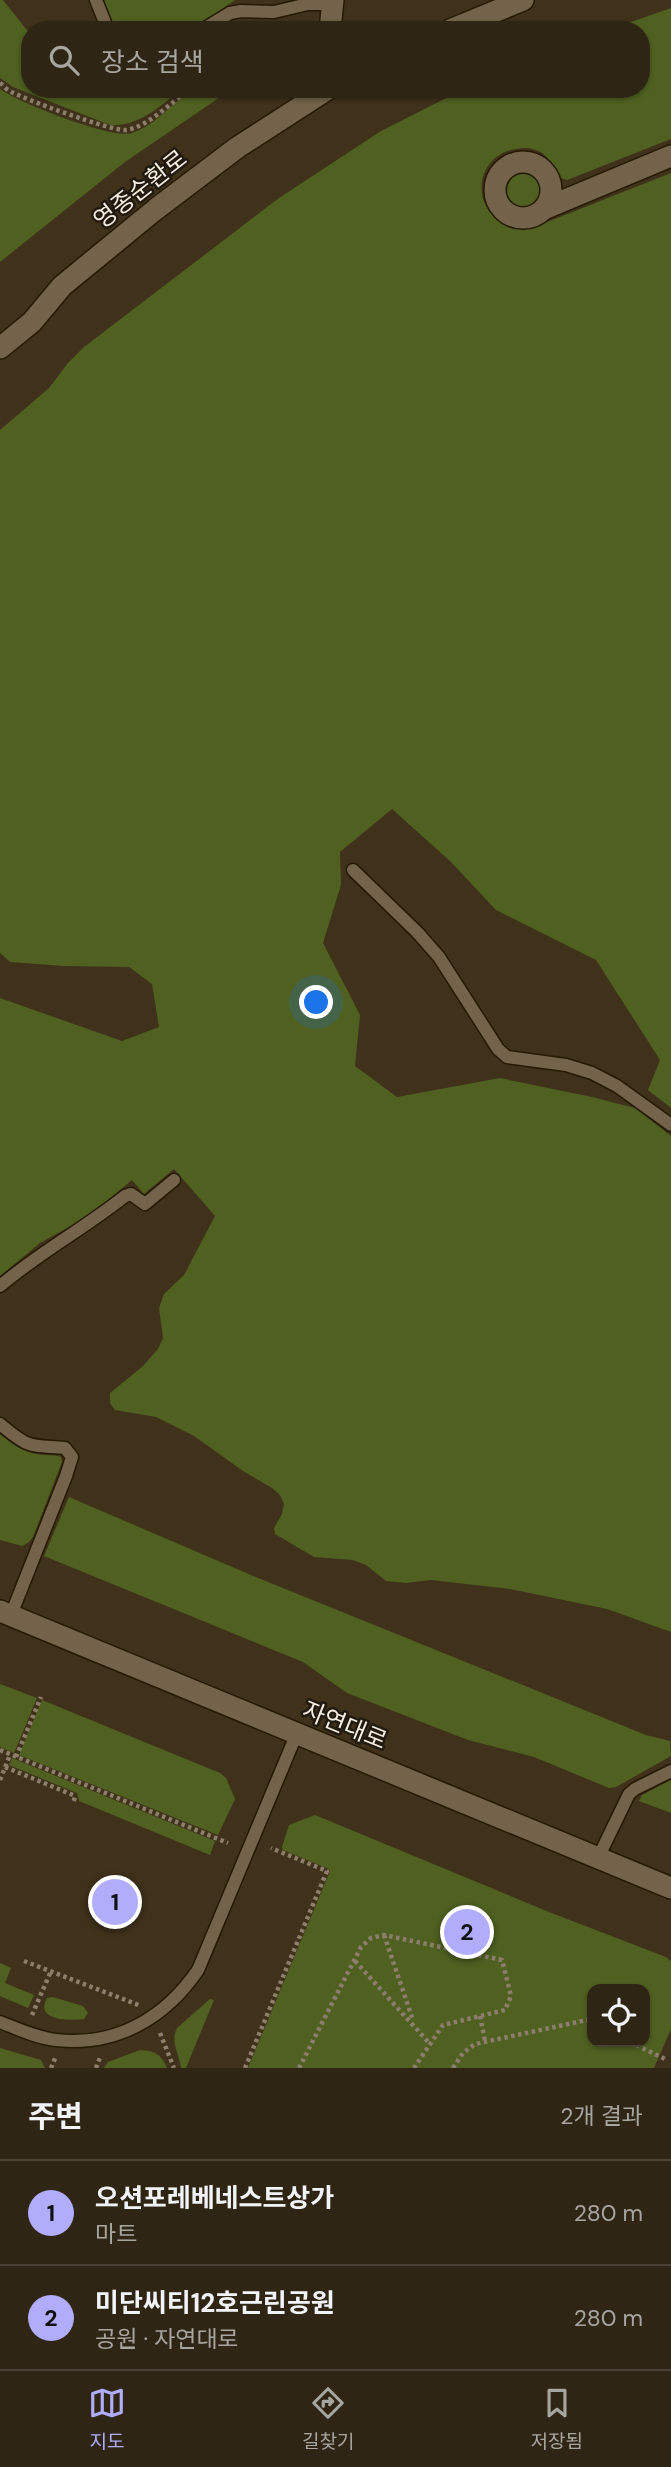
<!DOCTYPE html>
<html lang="ko">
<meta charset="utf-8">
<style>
:root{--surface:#2f2514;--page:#3b3122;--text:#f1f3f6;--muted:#a7a5a0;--line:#4a4234;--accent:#b1adfa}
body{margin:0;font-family:"DM Sans","Noto Sans KR",sans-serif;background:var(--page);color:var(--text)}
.controls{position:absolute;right:21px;bottom:21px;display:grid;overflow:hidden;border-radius:14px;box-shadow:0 2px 5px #0004}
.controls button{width:63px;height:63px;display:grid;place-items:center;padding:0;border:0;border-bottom:2px solid var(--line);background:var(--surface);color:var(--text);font:35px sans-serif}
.you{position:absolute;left:317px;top:1003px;width:24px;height:24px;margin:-18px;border:5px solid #fff;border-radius:50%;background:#1a73e8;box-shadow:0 0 0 10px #1a73e833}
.badge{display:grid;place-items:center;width:46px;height:46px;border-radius:50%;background:var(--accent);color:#111;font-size:23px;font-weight:700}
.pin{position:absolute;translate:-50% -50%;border:4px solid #fff;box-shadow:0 2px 7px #0006}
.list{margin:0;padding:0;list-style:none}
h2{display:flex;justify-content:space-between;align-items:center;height:91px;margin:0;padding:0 28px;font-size:30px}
h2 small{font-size:23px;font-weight:400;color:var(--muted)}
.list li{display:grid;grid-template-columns:46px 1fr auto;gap:21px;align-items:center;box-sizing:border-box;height:105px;padding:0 28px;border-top:2px solid var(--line)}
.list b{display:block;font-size:26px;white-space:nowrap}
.list p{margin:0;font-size:23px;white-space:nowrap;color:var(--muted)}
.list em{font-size:23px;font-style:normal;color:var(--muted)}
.icon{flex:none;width:38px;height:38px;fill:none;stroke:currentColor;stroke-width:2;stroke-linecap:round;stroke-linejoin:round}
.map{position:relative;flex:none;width:671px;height:2068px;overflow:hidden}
.search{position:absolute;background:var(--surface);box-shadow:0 2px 5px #0004;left:21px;right:21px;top:21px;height:77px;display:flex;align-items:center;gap:18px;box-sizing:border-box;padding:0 24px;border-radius:28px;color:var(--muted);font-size:26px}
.sheet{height:301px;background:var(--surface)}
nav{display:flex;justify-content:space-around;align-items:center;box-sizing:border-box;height:98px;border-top:2px solid var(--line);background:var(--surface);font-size:19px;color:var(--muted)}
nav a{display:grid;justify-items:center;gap:4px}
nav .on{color:var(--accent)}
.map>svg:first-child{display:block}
.green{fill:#4f6021;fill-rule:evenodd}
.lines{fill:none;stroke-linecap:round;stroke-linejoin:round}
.lane-casing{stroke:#251902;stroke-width:15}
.street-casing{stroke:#251902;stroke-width:24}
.secondary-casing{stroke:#251902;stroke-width:24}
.path{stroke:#8b7f6c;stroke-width:4.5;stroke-dasharray:3.5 3.5;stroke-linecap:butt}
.lane{stroke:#72634a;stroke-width:12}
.street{stroke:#72634a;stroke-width:21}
.secondary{stroke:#72634a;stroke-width:21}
.labels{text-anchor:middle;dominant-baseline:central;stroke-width:5;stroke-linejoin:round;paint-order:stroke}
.street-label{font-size:24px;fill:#f7eee0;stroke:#201a10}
</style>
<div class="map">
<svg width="671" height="2068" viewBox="0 0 671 2068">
<rect width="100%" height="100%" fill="#3f311a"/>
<g class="green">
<path d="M0,0H3L30,34V89H182C160,106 139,127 110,125L13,87L0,78Z"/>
<path d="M104,0H235L192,30H116Z"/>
<path d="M671,8V139L567,180L561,178C554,170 551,160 542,153C534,148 525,147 516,149C466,155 467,239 542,224L671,173V1108L648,1090L660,1060L596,960L496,910L451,862L392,809L340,852L341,885L323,943L360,1015L355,1066L397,1097L500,1078L592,1097L635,1108L671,1136V1632L607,1609L510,1589L431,1580L406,1583L386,1581L366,1565L353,1560L314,1557L275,1534L274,1528L282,1514L284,1504L280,1495L272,1488L243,1471L194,1436L156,1417L115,1410L110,1403V1393L142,1367L158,1349L163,1338L159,1308L164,1294L184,1275L215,1216L174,1169L144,1194L132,1180L87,1217L40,1243L0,1276V998L122,1041L159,1027L152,984L129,967L63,966L10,962L0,953V430L49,388L68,363L84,347L279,198L381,131L464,89H641V30H608Z"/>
<path d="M0,89C17,102 113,140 132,133C157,125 172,101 194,90C204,86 222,89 232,89L125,162L0,262Z"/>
<circle cx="523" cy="191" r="19"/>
<path d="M0,1434C11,1443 22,1452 37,1454C45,1456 53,1454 61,1457L62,1462L33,1537L28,1543L22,1546L0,1540Z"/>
<path d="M69,1497L251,1575L646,1735L670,1741L671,1756L616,1787L609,1788L534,1757L468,1740L347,1693L303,1662L44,1556Z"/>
<path d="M0,1684L37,1698L14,1753L0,1747Z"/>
<path d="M42,1700L220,1773L226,1778L235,1799L218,1835L19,1755Z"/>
<path d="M12,1758L215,1841L210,1855L79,1801L77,1793L9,1765Z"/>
<path d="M671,1780V1813L639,1801L642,1795Z"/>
<path d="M315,1815L549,1912L666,1957L671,1961V2029L654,2068H248L330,1871L329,1869L283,1850L282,1847L289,1825ZM645,1989V2042H592V1989Z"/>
<path d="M0,1963L11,1968L5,1983L34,1995L28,2008L0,1996Z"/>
<path d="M53,1997L83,2006L88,2013L84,2019C70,2021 34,2021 47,1998Z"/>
<path d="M210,1999L214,2000L186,2068H181C179,2054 170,2041 177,2028Z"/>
<path d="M0,2048L41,2060L45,2068H0Z"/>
<path d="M140,2050C154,2050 162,2055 167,2068H104L108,2062Z"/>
</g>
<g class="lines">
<defs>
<g id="lane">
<path d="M96,0L108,30"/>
<path d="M202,30L230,13L241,11L274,12L308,4H332"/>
<path d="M353,870L417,932L439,957L498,1049L507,1057L566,1065L592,1073L617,1086L671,1125"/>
<path d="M0,1286C40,1252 85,1228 125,1196L131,1194L145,1204L174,1180"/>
<path d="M0,1424C30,1449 28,1445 65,1448L72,1457L66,1476L11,1615"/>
<path d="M598,1858L629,1794L635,1789L671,1771"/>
<path d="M0,2022C18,2029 37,2038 56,2040C116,2047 165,2018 198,1970L297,1733"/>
</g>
<g id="street">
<path d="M330,30L333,0"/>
<circle cx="523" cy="190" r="28"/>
<path d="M546,208L671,156"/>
</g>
<g id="secondary">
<path d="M450,30L523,0"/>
<path d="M0,348L32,322L62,286L156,209L238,147L328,89"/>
<path d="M0,1611L671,1888"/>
</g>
</defs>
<use href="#lane" class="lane-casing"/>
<use href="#street" class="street-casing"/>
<use href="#secondary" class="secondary-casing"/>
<g class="path">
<path d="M0,83C3,85 5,88 8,90C20,98 114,132 126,130C146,128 173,101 190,89"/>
<path d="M0,1750L228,1843"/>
<path d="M16,1757L41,1697"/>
<path d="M5,1767L73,1795L75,1797L73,1803"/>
<path d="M0,1780L10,1755"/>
<path d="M384,1935L413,2020"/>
<path d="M24,1961L141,2006"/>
<path d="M355,1961L430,2044"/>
<path d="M32,2015L51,1971"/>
<path d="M480,2016L485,2041"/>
<path d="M160,2033L174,2068"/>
<path d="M630,2042L667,2060"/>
<path d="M51,2068L56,2056"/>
<path d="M96,2068L101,2055"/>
<path d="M245,2068L327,1871L271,1848"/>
<path d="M299,2068L361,1947L371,1938L384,1935L502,1960L511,1996L505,2010L443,2025L414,2068"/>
<path d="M453,2068L463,2053L475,2044L587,2020L592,2023"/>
</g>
<use href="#lane" class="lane"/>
<use href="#street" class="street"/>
<use href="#secondary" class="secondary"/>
</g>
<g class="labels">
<g class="street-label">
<text transform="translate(140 189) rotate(-38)">영종순환로</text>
<text transform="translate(345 1725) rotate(22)">자연대로</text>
</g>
</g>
</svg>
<div class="controls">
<button><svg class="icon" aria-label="locate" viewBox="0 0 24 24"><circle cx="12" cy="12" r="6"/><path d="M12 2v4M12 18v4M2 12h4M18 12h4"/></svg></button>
</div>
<div class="you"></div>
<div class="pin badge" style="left:115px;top:1902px">1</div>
<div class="pin badge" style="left:467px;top:1932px">2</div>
<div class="search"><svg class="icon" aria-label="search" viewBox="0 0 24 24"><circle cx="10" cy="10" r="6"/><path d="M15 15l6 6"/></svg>장소 검색</div>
</div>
<section class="sheet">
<h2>주변<small>2개 결과</small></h2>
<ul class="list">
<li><span class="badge">1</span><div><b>오션포레베네스트상가</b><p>마트</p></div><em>280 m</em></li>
<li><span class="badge">2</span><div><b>미단씨티12호근린공원</b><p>공원 · 자연대로</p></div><em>280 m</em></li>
</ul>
</section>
<nav>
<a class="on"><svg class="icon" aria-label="map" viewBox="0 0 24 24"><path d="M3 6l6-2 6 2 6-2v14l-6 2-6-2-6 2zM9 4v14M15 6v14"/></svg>지도</a>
<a><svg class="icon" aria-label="directions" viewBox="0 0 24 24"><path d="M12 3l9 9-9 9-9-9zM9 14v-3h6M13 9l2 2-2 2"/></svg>길찾기</a>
<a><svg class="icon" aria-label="saved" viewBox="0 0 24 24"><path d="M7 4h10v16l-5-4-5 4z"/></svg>저장됨</a>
</nav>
